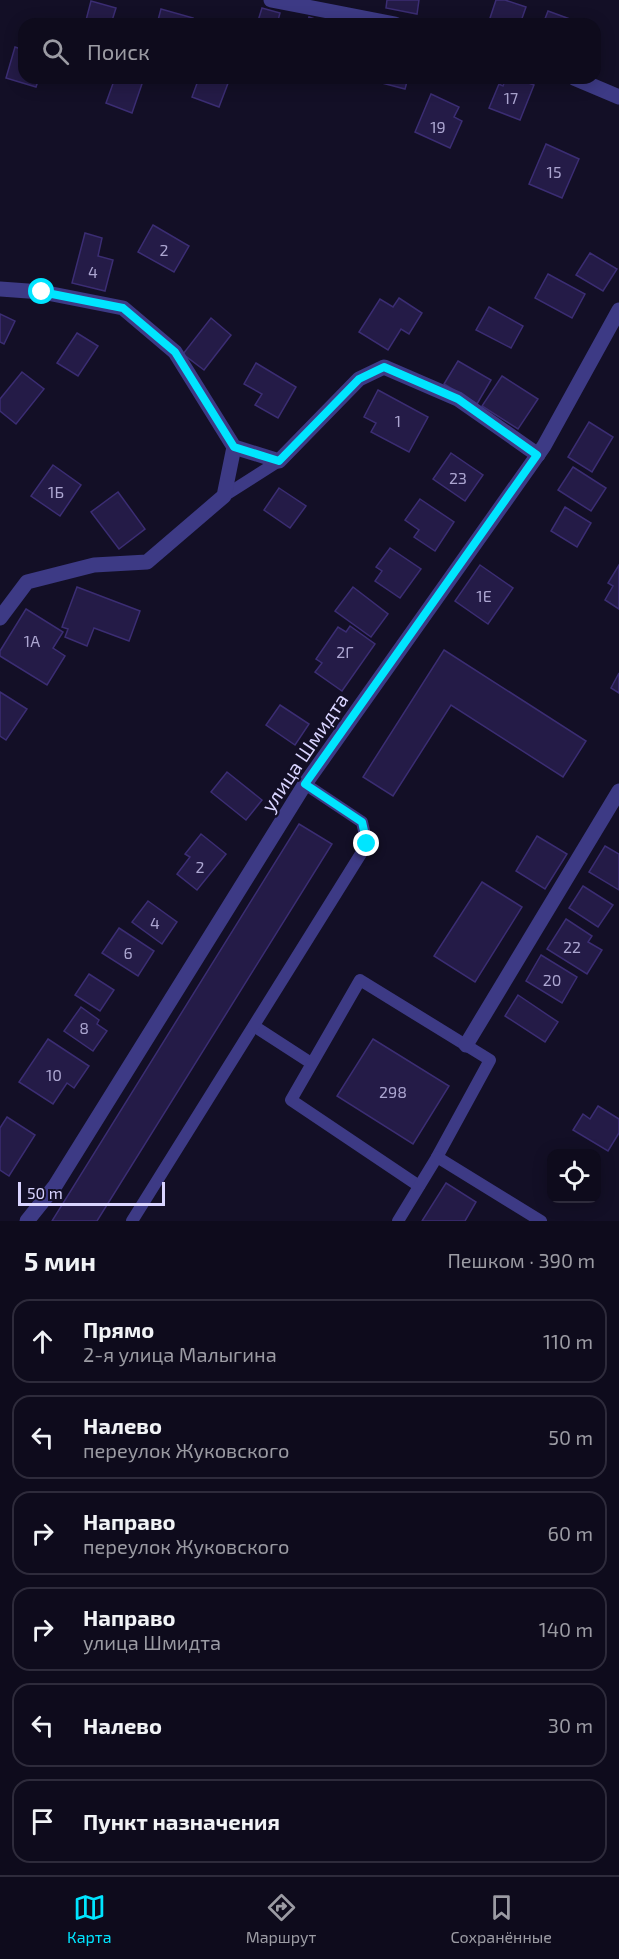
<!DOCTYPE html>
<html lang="ru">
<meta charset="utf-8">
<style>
:root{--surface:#0e0b1c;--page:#171425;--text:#f1f3f6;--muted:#9b9ba3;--line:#2e2b3b;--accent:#00e5ff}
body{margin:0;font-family:"Exo 2",sans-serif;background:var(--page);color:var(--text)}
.controls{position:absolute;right:18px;bottom:18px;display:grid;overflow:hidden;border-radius:12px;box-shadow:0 3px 15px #0003}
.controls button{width:54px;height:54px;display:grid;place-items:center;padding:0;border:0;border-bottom:2px solid var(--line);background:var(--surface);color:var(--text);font:30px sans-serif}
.scale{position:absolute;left:18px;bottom:15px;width:147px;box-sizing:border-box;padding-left:6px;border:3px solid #d9d4ff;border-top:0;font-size:16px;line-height:21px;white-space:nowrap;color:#d9d4ff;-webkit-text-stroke:4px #130f26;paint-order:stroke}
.stop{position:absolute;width:18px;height:18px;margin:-14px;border:4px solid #00e5ff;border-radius:50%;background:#fff}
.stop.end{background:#00e5ff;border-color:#fff;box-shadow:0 2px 6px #0008}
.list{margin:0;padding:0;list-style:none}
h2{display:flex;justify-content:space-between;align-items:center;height:78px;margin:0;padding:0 24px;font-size:26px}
h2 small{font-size:20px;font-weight:400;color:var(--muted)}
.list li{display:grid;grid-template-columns:39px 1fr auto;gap:18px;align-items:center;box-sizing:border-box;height:84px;margin:0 12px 12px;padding:0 12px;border:2px solid var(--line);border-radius:18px}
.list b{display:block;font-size:22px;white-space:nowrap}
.list p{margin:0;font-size:20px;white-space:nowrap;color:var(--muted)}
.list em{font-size:20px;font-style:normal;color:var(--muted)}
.icon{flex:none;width:33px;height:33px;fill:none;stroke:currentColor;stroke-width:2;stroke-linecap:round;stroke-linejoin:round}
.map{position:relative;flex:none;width:619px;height:1221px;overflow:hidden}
.search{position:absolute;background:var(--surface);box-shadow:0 3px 15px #0003;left:18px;right:18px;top:18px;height:66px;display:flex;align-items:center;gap:15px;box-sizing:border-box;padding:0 21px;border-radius:18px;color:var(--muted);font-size:22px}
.sheet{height:654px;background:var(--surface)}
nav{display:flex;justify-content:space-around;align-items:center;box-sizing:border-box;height:84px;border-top:2px solid var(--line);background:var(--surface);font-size:16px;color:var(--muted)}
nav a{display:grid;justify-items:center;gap:3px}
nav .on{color:var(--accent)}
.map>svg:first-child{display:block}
.building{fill:#241b47;stroke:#3b2d73;stroke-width:1.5}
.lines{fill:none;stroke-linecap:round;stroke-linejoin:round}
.lane{stroke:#3d3a85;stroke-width:12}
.street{stroke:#3d3a85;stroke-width:15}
.route{stroke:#00e5ff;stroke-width:8}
.labels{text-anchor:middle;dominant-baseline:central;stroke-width:4.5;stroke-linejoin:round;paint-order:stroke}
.number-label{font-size:16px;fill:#aca6d1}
.street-label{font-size:20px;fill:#d9d4ff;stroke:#130f26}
</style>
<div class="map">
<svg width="619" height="1221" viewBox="0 0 619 1221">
<rect width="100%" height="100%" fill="#130f26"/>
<g class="building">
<path d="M387,0H419L417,14L386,8Z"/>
<path d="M496,0H505L526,7L520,24H488Z"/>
<path d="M91,1L116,8L111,24H85Z"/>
<path d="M262,8L280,13L277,24H257Z"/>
<path d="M161,9L193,18L191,24H157Z"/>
<path d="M548,11L578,22L577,24H543Z"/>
<path d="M309,17L327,23L326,24H307Z"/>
<path d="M15,47L24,50V78H39L36,87L6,78Z"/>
<path d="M115,78H144L132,113L106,103Z"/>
<path d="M199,78H230L219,107L192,97Z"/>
<path d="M379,78H408L405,89L378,82Z"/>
<path d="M506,78H515L534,85L520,120L489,108L499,84L503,86Z"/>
<path d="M431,94L459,107L454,117L462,121L450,148L415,132Z"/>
<path d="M546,144L579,159L562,198L529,184Z"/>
<path d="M153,225L189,246L174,272L138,252Z"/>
<path d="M85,233L102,238L98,256L113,260L105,291L72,283Z"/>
<path d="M590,253L617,269L603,291L576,275Z"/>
<path d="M548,274L585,294L572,318L535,298Z"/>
<path d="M399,298L422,313L409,334L401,329L388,350L359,332L380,299L393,307Z"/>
<path d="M489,307L523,326L511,348L476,330Z"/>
<path d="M0,314L15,321L4,344L0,342Z"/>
<path d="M211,318L231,335L204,370L183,354Z"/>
<path d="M77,333L98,346L78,376L57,363Z"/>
<path d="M458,361L491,380L477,404L444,384Z"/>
<path d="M256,363L296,387L278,418L255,405L262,394L244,384Z"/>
<path d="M22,372L44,389L16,424L0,411V399Z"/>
<path d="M502,376L538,399L518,429L482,406Z"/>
<path d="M378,390L428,417L409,452L371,432L376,423L364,417Z"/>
<path d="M589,422L613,437L592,472L568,457Z"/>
<path d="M451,453L483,475L465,501L433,479Z"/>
<path d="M53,465L81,485L60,516L31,496Z"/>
<path d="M573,467L606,488L591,511L558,490Z"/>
<path d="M279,488L306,506L290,528L264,510Z"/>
<path d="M118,492L145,529L119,549L91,512Z"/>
<path d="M420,499L454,522L435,551L414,537L419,530L405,520Z"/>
<path d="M565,507L591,523L577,547L551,531Z"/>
<path d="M390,548L421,569L400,598L375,581L382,571L376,567Z"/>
<path d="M480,565L513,588L488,624L455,601Z"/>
<path d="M619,565V609L605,600L613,586L608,583Z"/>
<path d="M77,587L140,611L129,641L94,628L87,646L65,637L68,629L62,627Z"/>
<path d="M353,587L388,614L371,637L335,611Z"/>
<path d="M26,609L63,632L53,648L65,656L47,685L0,656V651Z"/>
<path d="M350,626L375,644L342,691L315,672L322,663L316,659L338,627L346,632Z"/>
<path d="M444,650L586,741L563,777L451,705L393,796L363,777Z"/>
<path d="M619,673V693L611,688Z"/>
<path d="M0,692L27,709L6,740L0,736Z"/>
<path d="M280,705L309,724L295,745L266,725Z"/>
<path d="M227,772L262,800L246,820L211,792Z"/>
<path d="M299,824L332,844L97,1221H52Z"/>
<path d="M201,834L226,854L197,890L177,874L190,857L185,854Z"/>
<path d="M537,836L567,854L545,889L516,871Z"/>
<path d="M605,846L619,854V890L589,872Z"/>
<path d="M482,882L522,907L475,982L434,956Z"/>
<path d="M583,886L613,905L598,927L569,908Z"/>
<path d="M148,901L177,922L162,944L132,922Z"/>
<path d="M566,919L592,936L588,942L602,950L587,974L547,949Z"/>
<path d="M119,928L154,951L138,976L102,953Z"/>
<path d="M541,955L577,977L562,1003L526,981Z"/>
<path d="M89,974L114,990L100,1011L75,995Z"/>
<path d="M518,995L558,1022L545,1042L505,1016Z"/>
<path d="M81,1007L99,1020L97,1024L107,1031L93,1051L64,1031Z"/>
<path d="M48,1039L89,1066L74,1088L67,1083L53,1104L19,1082Z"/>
<path d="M373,1039L449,1086L413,1144L337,1096Z"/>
<path d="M598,1106L619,1119V1133L608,1151L573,1130L583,1114L590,1119Z"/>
<path d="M7,1117L35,1135L9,1176L0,1170V1128Z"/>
<path d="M446,1183L476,1202L465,1221H422Z"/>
</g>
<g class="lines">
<g class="lane">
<path d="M224,496L279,461"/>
<path d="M254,1026L311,1063"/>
<path d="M419,1186L291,1100L360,980L490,1060L437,1157"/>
<path d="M132,1221L367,844L362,822L305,784"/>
<path d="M398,1221L437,1157L541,1221"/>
</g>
<g class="street">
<path d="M271,0L395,24"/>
<path d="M574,78L619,97"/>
<path d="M0,289L42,292L123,308L175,352L234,447L279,461L359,379L384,367L458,399L538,455"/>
<path d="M0,618L27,582L94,565L147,562L224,496L234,447"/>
<path d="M466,1045L619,791"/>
<path d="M27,1221L55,1186L305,784L544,446L619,310"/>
</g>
</g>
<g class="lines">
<path class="route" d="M42,292L123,308L175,352L234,447L279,461L359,379L384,367L458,399L537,455L305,784L362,822L367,844"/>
</g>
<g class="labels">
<g class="number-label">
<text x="511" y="97">17</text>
<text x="438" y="126">19</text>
<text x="554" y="171">15</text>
<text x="164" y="249">2</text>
<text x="93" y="271">4</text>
<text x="398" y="420">1</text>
<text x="458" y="477">2З</text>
<text x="56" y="491">1Б</text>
<text x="484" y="595">1Е</text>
<text x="32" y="640">1А</text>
<text x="345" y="651">2Г</text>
<text x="200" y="866">2</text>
<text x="155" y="922">4</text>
<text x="572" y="946">22</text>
<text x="128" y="952">6</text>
<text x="552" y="979">20</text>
<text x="84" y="1027">8</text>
<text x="54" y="1074">10</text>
<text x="393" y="1091">298</text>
</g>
<g class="street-label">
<text transform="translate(304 752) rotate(-56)">улица Шмидта</text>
</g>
</g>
</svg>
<div class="controls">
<button><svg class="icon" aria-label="locate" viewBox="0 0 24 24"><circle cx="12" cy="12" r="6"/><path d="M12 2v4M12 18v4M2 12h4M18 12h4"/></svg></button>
</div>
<div class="scale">50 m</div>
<div class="stop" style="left:42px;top:292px"></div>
<div class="stop end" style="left:367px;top:844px"></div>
<div class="search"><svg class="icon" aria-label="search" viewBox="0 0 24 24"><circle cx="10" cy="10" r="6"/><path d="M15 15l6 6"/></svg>Поиск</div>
</div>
<section class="sheet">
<h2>5 мин<small>Пешком · 390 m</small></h2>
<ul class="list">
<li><svg class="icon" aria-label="ahead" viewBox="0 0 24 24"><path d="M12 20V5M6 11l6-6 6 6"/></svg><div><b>Прямо</b><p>2-я улица Малыгина</p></div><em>110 m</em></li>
<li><svg class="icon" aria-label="left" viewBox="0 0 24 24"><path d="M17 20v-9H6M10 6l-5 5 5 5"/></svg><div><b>Налево</b><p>переулок Жуковского</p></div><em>50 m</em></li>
<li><svg class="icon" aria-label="right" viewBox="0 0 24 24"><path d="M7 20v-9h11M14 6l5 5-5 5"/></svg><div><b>Направо</b><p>переулок Жуковского</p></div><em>60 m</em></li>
<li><svg class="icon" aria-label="right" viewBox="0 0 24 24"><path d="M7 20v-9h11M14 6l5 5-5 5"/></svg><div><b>Направо</b><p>улица Шмидта</p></div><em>140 m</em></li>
<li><svg class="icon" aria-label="left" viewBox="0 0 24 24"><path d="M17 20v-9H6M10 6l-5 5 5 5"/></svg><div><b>Налево</b></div><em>30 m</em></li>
<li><svg class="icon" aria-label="arrive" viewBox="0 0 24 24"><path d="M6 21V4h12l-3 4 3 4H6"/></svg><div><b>Пункт назначения</b></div></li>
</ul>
</section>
<nav>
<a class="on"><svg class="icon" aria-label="map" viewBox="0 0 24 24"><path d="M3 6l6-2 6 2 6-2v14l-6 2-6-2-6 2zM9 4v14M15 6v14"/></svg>Карта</a>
<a><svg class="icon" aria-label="directions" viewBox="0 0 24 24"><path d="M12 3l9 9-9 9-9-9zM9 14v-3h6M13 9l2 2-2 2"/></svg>Маршрут</a>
<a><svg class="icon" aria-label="saved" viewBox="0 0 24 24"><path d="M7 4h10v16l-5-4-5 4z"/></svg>Сохранённые</a>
</nav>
